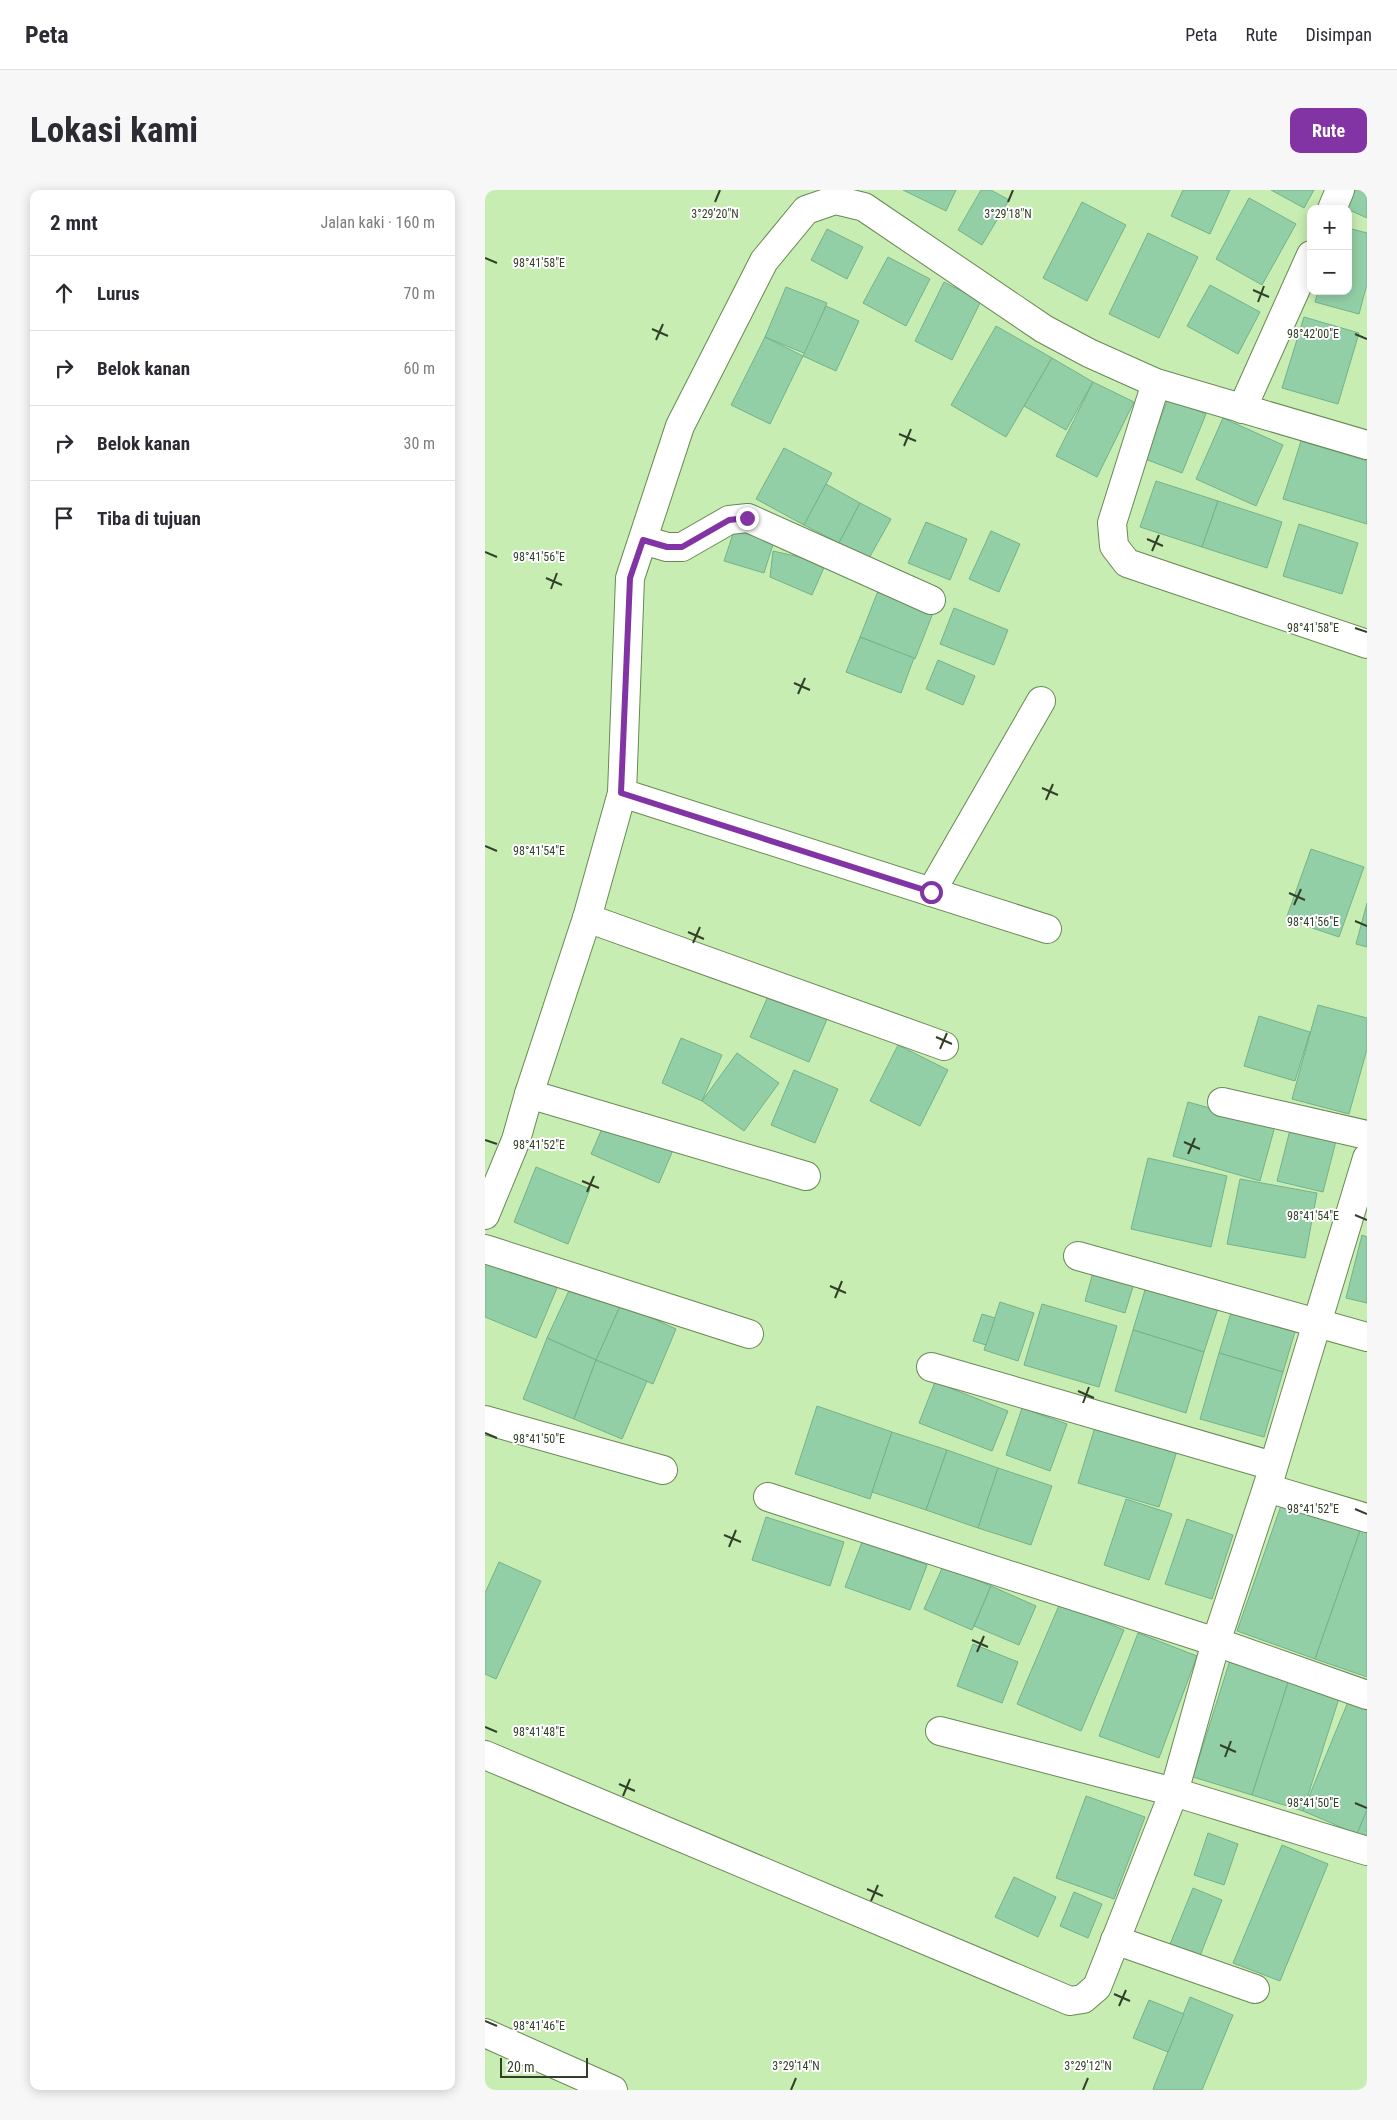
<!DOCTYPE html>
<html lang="id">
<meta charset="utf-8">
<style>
:root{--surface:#fff;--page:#f7f7f7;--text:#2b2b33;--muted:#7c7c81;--line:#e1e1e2;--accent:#8334a4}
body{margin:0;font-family:"Roboto Condensed",sans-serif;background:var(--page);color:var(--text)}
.controls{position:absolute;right:15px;top:15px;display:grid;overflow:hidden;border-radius:10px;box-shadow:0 2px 12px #0003}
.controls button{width:45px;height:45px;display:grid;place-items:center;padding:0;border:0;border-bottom:1px solid var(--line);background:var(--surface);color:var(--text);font:25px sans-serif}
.scale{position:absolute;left:15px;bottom:12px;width:88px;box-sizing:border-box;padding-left:5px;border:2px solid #324029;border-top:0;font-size:14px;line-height:18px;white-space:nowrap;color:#324029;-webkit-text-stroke:4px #fff;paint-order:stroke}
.stop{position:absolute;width:15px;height:15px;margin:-11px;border:4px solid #8334a4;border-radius:50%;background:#fff}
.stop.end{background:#8334a4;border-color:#fff;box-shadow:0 1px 5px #0008}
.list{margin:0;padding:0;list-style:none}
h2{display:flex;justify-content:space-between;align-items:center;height:65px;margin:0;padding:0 20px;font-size:21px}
h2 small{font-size:16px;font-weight:400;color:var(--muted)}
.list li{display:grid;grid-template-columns:32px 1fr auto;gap:15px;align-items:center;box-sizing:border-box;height:75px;padding:0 20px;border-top:1px solid var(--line)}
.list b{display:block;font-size:19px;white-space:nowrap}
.list em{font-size:16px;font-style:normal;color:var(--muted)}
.icon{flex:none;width:28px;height:28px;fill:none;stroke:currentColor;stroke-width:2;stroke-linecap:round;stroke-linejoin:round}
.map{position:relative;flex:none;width:882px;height:1900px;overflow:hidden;border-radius:10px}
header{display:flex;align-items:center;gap:30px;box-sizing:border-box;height:70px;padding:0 25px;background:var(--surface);border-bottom:1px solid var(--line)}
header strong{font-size:24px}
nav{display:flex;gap:28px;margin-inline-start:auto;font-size:18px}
.intro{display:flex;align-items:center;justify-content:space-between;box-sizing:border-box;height:120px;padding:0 30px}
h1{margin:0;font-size:35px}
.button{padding:12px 22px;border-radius:10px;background:var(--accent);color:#fff;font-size:18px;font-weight:700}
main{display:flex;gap:30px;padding:0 30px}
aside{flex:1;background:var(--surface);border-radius:10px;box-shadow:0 2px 12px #0003}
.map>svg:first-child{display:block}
.building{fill:#92cfa6;stroke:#75b189}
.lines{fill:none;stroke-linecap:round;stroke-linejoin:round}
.minor-casing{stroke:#688954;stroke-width:30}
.minor{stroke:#fff;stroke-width:28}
.route{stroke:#8334a4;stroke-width:6}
.ticks{fill:none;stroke:#324029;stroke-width:2}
.ticks-label{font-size:12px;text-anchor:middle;fill:#324029;stroke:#fff;stroke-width:4;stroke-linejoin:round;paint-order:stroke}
</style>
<header>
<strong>Peta</strong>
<nav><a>Peta</a><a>Rute</a><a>Disimpan</a></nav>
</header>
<div class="intro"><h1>Lokasi kami</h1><a class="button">Rute</a></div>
<main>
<aside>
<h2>2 mnt<small>Jalan kaki · 160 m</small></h2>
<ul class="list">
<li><svg class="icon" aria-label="ahead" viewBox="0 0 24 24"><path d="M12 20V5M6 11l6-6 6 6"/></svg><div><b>Lurus</b></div><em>70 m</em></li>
<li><svg class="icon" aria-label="right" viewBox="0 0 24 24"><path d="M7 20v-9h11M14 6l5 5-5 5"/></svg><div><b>Belok kanan</b></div><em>60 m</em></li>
<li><svg class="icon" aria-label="right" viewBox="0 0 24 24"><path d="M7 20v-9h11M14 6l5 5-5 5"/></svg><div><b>Belok kanan</b></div><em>30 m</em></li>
<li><svg class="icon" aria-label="arrive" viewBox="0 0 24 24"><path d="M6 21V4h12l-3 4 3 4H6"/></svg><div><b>Tiba di tujuan</b></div></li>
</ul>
</aside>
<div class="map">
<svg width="882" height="1900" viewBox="0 0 882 1900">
<rect width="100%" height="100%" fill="#c8edb3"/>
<g class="building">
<path d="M418,0H471L461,21Z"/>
<path d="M496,0H506L524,10L497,55L473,40Z"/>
<path d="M698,0H745L725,44L686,26Z"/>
<path d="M786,0H829L819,18Z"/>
<path d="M870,0H882V28L862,19Z"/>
<path d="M764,8L811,34L777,95L731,69Z"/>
<path d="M597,12L641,35L602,111L558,88Z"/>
<path d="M863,38L882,43V94L874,124L830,112L833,101H863Z"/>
<path d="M342,39L378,57L362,89L326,70Z"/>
<path d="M663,43L713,67L674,148L624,124Z"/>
<path d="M403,67L445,89L421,136L378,113Z"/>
<path d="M459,92L496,111L467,170L430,151Z"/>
<path d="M725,95L775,122L753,164L702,136Z"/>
<path d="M301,97L342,113L321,164L280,147Z"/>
<path d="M341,116L374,131L351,181L318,166Z"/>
<path d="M819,127L874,143L853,214L797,198Z"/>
<path d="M511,136L567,168L521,247L466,215Z"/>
<path d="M280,147L318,166L285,234L246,215Z"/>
<path d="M567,168L608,192L581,240L539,216Z"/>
<path d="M608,192L649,212L612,287L571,266Z"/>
<path d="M683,209L721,224L697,283L660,269Z"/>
<path d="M738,228L798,255L771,316L711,289Z"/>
<path d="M816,251L882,271V334L798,309Z"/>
<path d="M299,258L347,283L319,335L271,309Z"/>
<path d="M671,291L733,311L717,357L655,337Z"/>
<path d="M341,294L375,313L354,353L319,335Z"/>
<path d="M733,311L797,332L782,378L717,357Z"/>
<path d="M375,313L406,329L383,370L354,353Z"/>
<path d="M441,332L482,349L465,390L423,373Z"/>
<path d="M814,334L873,353L857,404L798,386Z"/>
<path d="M251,335L290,348L279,383L239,371Z"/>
<path d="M506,341L535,354L514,402L484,389Z"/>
<path d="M288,361L341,373L327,405L285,387Z"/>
<path d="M393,401L448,423L430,469L375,447Z"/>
<path d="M469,418L523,440L509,475L455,454Z"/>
<path d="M375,447L429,468L416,503L361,482Z"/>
<path d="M453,470L490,486L478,515L441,499Z"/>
<path d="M826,659L879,677L854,747L801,729Z"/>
<path d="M882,713V757L871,754Z"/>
<path d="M284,804L342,829L324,872L265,847Z"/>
<path d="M833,815L882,828V859L864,924L807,909Z"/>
<path d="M774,826L825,842L810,891L759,876Z"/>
<path d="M196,848L237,865L217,911L177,893Z"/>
<path d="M413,855L463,880L435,936L385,911Z"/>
<path d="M252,863L294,893L259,941L217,911Z"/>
<path d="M309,880L353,899L330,953L286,935Z"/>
<path d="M703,912L790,936L775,991L688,966Z"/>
<path d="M120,932L188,960L174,993L106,964Z"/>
<path d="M806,936L852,947L838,1002L792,991Z"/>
<path d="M663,968L742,986L726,1057L646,1039Z"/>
<path d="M51,977L105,999L83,1054L29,1032Z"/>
<path d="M755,989L832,1003L820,1068L742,1054Z"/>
<path d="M877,1045L882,1047V1113L861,1108Z"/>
<path d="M5,1066L74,1093L51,1148L0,1127V1078Z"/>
<path d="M609,1079L650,1090L640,1123L600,1111Z"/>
<path d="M663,1090L735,1112L719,1162L648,1140Z"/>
<path d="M88,1092L136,1114L111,1170L62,1148Z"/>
<path d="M515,1112L549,1123L533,1171L499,1160Z"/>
<path d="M136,1114L191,1139L168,1194L111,1170Z"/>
<path d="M557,1114L632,1136L614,1197L539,1175Z"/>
<path d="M748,1116L812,1135L798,1182L734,1163Z"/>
<path d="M497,1124L510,1128L501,1155L488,1151Z"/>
<path d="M648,1140L719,1162L701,1223L630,1201Z"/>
<path d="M62,1148L111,1170L89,1229L38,1209Z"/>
<path d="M734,1163L798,1182L779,1247L715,1229Z"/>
<path d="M111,1170L162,1191L137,1249L89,1229Z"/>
<path d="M450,1192L523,1221L507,1261L434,1233Z"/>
<path d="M332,1216L407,1242L385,1309L310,1284Z"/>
<path d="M537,1218L582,1234L565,1281L521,1265Z"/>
<path d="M610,1237L692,1261L674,1317L593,1293Z"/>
<path d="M407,1242L462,1260L441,1320L387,1302Z"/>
<path d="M462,1260L513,1278L493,1338L441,1320Z"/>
<path d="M513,1278L567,1296L546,1355L493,1338Z"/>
<path d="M641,1309L687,1324L664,1390L619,1375Z"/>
<path d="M798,1310L876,1338L830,1469L752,1441Z"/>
<path d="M281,1327L359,1352L345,1396L267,1370Z"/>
<path d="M702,1329L748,1345L727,1409L680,1394Z"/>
<path d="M876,1338L882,1340V1487L830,1469Z"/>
<path d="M377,1352L442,1375L425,1420L360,1397Z"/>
<path d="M14,1372L56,1391L11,1489L0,1484V1403Z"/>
<path d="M458,1376L506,1396L487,1440L439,1419Z"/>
<path d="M506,1396L551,1416L534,1455L489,1436Z"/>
<path d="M575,1413L639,1440L596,1541L532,1514Z"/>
<path d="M653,1443L712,1466L674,1568L614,1546Z"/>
<path d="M488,1454L533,1472L517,1513L472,1496Z"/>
<path d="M747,1464L806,1483L767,1605L708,1587Z"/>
<path d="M806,1483L857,1499L818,1621L767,1605Z"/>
<path d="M865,1507L882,1514V1620L872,1644L818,1621Z"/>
<path d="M601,1606L660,1627L629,1709L571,1688Z"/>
<path d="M882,1620V1648L872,1644Z"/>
<path d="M723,1643L753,1654L739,1695L709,1685Z"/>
<path d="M797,1655L843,1674L795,1791L748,1773Z"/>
<path d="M529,1687L571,1707L553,1747L510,1727Z"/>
<path d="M708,1698L737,1710L711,1776L681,1764Z"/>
<path d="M589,1702L617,1714L603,1748L575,1736Z"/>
<path d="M705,1807L748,1825L717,1900H669L668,1899Z"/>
<path d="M664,1810L699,1824L683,1862L648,1848Z"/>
</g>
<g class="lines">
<defs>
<g id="minor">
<path d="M847,19L855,0"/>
<path d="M671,193L627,333L629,356L642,373L882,454"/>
<path d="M757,219L826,65"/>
<path d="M158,350L182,357H197L244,330L263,328L446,410"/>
<path d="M137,603L562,739"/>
<path d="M446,702L556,511"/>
<path d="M102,728L459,856"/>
<path d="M44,904L321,986"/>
<path d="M737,912L882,945"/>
<path d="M0,1025L31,950L44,904L102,728L137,603L145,388L195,236L279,71L321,20L350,10L379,17L559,139L604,163L671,193L882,255"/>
<path d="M0,1059L264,1144"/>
<path d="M593,1066L882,1147"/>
<path d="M446,1177L788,1276"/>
<path d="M0,1230L178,1280"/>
<path d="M782,1298L882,1328"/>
<path d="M283,1307L731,1452L882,1505"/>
<path d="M455,1541L689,1602L882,1661"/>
<path d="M0,1565L585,1811L598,1809L612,1797L689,1602L731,1452L782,1298L882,968"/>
<path d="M630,1750L770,1799"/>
<path d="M0,1843L128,1900"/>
</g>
</defs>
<use href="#minor" class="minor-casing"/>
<use href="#minor" class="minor"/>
</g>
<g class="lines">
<path class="route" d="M262,328L244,330L197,357H182L158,350L145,388L136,603L446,702"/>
</g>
<path class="ticks" d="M230,12L235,0M523,12L528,0M0,68L12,73M768,100L784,107M773,112L779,96M167,139L183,146M870,144L882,149M171,150L178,134M414,244L431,251M419,256L426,239M662,349L678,356M667,361L674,345M0,362L12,367M61,388L77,395M66,399L72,383M870,438L882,442M309,493L325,500M313,504L320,488M557,598L573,605M561,610L568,594M0,656L12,661M804,703L820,710M809,715L816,699M870,731L882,736M203,742L219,749M208,753L215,737M451,847L467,854M455,859L462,843M0,950L12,954M699,952L715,959M703,964L710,948M97,991L114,998M102,1002L109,986M870,1025L882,1030M345,1096L361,1103M350,1108L357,1091M593,1201L609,1208M598,1213L604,1197M0,1243L12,1248M870,1319L882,1324M239,1345L256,1352M244,1357L251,1340M487,1450L503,1457M492,1462L499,1446M0,1537L12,1542M735,1555L751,1562M740,1567L746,1551M134,1594L150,1601M138,1606L145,1589M870,1613L882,1618M382,1699L398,1706M386,1711L393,1695M629,1804L645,1811M634,1816L641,1800M0,1831L12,1836M306,1900L311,1888M598,1900L603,1888"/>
<g class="ticks-label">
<text x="230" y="28">3°29'20"N</text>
<text x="523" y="28">3°29'18"N</text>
<text x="54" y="77">98°41'58"E</text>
<text x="828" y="148">98°42'00"E</text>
<text x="54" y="371">98°41'56"E</text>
<text x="828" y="442">98°41'58"E</text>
<text x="54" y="665">98°41'54"E</text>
<text x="828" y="736">98°41'56"E</text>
<text x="54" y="959">98°41'52"E</text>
<text x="828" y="1030">98°41'54"E</text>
<text x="54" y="1253">98°41'50"E</text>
<text x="828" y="1323">98°41'52"E</text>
<text x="54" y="1546">98°41'48"E</text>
<text x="828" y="1617">98°41'50"E</text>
<text x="54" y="1840">98°41'46"E</text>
<text x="311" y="1880">3°29'14"N</text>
<text x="603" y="1880">3°29'12"N</text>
</g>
</svg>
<div class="controls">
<button>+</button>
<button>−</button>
</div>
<div class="scale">20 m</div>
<div class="stop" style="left:446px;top:702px"></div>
<div class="stop end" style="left:262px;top:328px"></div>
</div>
</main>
